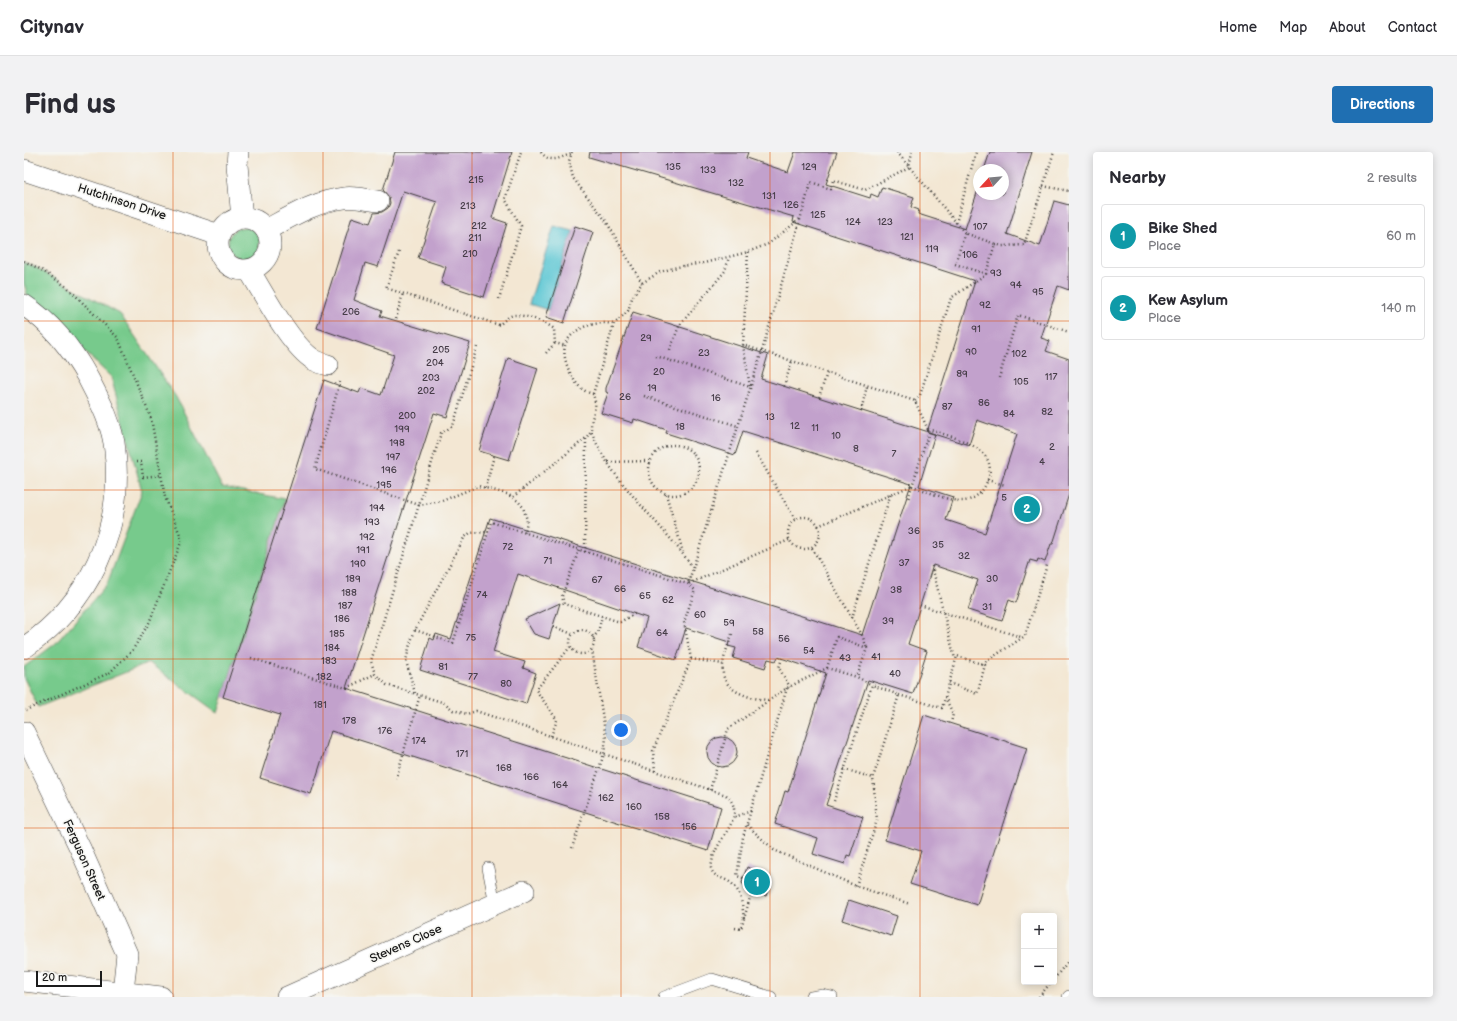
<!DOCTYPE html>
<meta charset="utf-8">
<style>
:root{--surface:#fff;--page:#f2f2f3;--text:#2b2b33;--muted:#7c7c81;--line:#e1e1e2;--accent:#1f6fb2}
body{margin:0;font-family:"Balsamiq Sans",sans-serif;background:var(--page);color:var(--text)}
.controls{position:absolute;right:12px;bottom:12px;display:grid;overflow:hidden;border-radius:4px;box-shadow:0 2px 10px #0003}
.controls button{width:36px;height:36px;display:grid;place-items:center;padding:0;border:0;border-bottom:1px solid var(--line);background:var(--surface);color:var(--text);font:20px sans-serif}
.compass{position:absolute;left:949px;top:12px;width:36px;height:36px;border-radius:50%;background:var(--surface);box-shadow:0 2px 10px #0003;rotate:244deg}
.scale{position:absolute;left:12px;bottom:10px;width:66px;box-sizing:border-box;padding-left:4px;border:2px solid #1c1c1c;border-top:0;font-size:11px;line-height:14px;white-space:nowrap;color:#1c1c1c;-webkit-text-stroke:3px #f6f6f2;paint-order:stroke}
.you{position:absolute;left:597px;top:578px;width:14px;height:14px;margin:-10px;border:3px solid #fff;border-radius:50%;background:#1a73e8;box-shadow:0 0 0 6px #1a73e833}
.badge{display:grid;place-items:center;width:26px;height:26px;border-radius:50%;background:var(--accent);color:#fff;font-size:13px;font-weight:700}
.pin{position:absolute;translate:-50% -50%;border:2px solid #fff;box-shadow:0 1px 4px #0006}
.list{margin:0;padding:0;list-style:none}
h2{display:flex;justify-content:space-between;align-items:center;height:52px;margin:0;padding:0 16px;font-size:17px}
h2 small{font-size:13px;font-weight:400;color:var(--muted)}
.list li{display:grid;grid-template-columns:26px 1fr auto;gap:12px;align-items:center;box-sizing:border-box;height:64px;margin:0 8px 8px;padding:0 8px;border:1px solid var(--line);border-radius:4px}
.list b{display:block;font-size:15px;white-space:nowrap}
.list p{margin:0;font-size:13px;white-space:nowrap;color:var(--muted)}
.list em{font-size:13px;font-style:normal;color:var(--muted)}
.map{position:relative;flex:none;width:1045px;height:845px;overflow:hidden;border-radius:4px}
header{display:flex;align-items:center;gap:24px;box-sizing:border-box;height:56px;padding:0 20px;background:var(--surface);border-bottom:1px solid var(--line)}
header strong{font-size:19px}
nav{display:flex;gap:22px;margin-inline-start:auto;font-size:14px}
.intro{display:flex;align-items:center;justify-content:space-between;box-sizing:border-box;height:96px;padding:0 24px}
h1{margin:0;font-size:28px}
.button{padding:10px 18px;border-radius:4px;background:var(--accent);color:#fff;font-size:14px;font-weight:700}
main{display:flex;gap:24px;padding:0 24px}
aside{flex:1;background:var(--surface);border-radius:4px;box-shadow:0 2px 10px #0003}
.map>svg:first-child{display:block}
.green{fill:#77ca8c;stroke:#4a7354}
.water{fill:#5ac6d3;stroke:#3b7178}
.building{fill:#c2a1cc}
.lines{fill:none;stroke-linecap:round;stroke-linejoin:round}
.service-casing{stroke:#3c3a37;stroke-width:12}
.minor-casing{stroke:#3c3a37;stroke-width:22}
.path{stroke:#3c3a37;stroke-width:2.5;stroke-dasharray:1 3;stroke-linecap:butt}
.service{stroke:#fff;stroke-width:11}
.minor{stroke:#fff;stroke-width:21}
.grid{fill:none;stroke:#de560d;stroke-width:1;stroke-opacity:0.55}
.labels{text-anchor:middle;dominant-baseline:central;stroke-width:3;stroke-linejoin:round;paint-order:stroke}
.number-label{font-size:10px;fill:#463d48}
.street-label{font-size:12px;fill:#1c1c1c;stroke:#f6f6f2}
</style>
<header>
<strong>Citynav</strong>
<nav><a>Home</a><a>Map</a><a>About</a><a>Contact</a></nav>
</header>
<div class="intro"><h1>Find us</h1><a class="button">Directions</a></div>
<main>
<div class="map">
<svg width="1045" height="845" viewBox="0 0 1045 845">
<rect width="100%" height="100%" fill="#f6f6f2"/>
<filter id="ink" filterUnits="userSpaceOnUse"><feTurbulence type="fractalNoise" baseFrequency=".025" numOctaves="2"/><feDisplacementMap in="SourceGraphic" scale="8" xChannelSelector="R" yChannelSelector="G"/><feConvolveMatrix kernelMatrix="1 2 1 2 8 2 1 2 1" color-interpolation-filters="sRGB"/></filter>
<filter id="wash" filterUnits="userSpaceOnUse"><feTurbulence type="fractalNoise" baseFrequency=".012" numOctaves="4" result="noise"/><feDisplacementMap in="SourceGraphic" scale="16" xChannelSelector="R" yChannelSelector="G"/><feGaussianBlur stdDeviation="0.9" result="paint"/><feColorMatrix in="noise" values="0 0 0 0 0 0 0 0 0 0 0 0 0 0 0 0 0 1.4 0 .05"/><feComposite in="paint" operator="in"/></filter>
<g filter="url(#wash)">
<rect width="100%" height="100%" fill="#f3e7d3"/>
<g class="green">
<circle cx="220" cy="91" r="16"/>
<path d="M0,111L11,115L96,162L152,245L198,335L261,347L194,561L125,511L14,555L0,526V515L31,492L83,432L118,339L87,225L4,145L0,131Z"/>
</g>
<path class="water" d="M530,74L549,79L524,158L505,152Z"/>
<g id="blocks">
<g class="building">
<path d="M371,0H488L468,66L483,71L460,145L417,131L422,115L394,106L413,50L379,39L354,115L341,111L330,148L358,159L356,164L446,191L423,265L410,261L322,536L697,655L684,699L307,579L287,642L236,626L256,563L199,545L300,228L335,241L337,236L357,243L370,203L293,176L328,65L346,71L350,61L358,60L364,56L366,51L365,45L359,38Z"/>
<path d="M566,0H724L722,6L764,20L771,0H813L802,32L846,46L847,42L854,45L858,35L890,45L887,55L895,58L894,62L941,77L955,35V42H979V18H960L966,0H1008L983,82L1016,94L1030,49L1045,53V138L1034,134L1017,186L1026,189L1022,199L1045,207V342L1029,392H1027L1021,410L1014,407L1013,410L1006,408L992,451L985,448L978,469L944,458L954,428L909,413L884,492L903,499L889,542L844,528L802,653L839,665L826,704L823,703L821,712L789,702L794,686L751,672L761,639L764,640L802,521L754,505L752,509L744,507L741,516L709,506L712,496L704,494L705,490L662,476L652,508L614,495L623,466L494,422L469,500L501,510L499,516L512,521L502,552L396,518L406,486L410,488L412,482L427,487L466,366L838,483L887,332L719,279L711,303L642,281L643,278L610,267L609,271L577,261L584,241L582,240V236L609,160L744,203L737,227L911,282L895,334L929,345L922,368L961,381L993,282L953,268L945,293L903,280L951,129L769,70L770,65L565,5Z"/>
<path d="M551,74L569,80L540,171L522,165Z"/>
<path d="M484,206L514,216L485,308L455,299Z"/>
<path d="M536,451L525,487L510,482L501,467Z"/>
<path d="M900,563L1003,596L953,753L886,732L897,699L861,688Z"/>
<circle cx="698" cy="600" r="15"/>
<path d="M723,715L743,723L747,729L742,744L722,736L718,731Z"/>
<path d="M825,748L873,764L867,784L818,768Z"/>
</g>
</g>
</g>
<g filter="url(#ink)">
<use href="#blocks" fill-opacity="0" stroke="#3c3a37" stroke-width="1"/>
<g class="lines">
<defs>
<g id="service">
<path d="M464,716L471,752"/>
<path d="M640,845L688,827L747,845"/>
<path d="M787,845L799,843L808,845"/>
<path d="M1044,845L1045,844"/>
</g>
<g id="minor">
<path d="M214,0L213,13L218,66"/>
<path d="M0,18L195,83"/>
<circle cx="220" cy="92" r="26"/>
<path d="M242,78C266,65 292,49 320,46C330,44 343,48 354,49"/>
<path d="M225,118C240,142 266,193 290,208C294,210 299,212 304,213"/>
<path d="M0,153C27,171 48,197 64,226C76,249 89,273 91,299C100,378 65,452 0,496"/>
<path d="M0,580L56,696L103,802L99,840"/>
<path d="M0,829L137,845"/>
<path d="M263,845L500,739"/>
</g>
</defs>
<use href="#service" class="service-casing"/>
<use href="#minor" class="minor-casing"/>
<g class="path">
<path d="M517,0C526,12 535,6 547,2"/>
<path d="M548,0L545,9L549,26L582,69L618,131"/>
<path d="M873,0L941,81"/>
<path d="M1019,34L1045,39"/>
<path d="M932,71L952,0"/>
<path d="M971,92L978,94L1000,93L1030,0"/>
<path d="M375,100L362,136L475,173C480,169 485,163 491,163C502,163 522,170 530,177L531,191L542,194"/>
<path d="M724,100L719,193L891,249L905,280L884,347"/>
<path d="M0,109L16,117L43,135L94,186L127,266L141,345L158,388L125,471L108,499L85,521L2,558"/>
<path d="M475,147L497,74L481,47L497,0"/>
<path d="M372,167L379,141"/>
<path d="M453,195L429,274L417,281L347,509L351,522L363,533L421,551L429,558L443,562L452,559L702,643C722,661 700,680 692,698C689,703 688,710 687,716C689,725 697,725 704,729C718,737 718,753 720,767"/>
<path d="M646,198L655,174L701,119L705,105"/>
<path d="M522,201L531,191"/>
<path d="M632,204L726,235L719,193"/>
<path d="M975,226L994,163L1045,180"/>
<path d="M316,230L291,317L395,353L418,349L454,334L483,342L494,349L499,355L503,368L501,381"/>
<path d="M760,234L768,209"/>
<path d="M569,242C565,241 561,239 558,237C547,228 535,202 543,189C553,173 574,169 590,172"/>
<path d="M620,244L714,274"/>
<path d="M795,245L803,221"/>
<path d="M891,249L896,243L927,146L962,122L971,92L941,81L931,112L962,122"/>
<path d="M837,259L843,234"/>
<circle cx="650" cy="318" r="25"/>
<path d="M732,301L771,367"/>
<path d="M112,310H117L119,325L138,323"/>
<path d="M584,310L625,309"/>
<path d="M963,328L981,333"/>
<path d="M888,334C901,338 926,350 939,349C947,349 957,342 961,334C982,295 929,286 904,277"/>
<path d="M461,336L470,304"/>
<path d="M642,342L659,400"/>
<path d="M489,345L562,286L567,279"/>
<circle cx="780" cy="381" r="16"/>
<path d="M794,374L889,333"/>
<path d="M765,388L664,432L669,416C638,370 589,333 568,281C565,272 570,263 571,254C572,251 570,246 569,242L590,172L604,159L608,146L618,131L636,120L653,115L680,111L724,100L744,92L776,67"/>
<path d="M788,396L838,483L843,496"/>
<path d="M555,398L538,444L540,452L596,470L612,461"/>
<path d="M561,400L562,286"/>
<path d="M908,414L931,507"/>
<path d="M669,416L738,199L787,30L807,37L809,28L841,38L885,15L888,0"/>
<path d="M896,453L997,485"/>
<path d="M828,466L867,341"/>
<path d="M529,474L548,482"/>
<path d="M391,478L429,491L464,380"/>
<circle cx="558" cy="490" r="12"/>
<path d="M708,482C705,492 700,502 699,513C695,539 726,547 745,548"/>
<path d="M569,486L574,480L578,464"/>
<path d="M227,506L322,536L351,522"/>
<path d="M758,506L755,516L766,535"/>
<path d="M667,507L699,512"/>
<path d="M958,512L1001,484L1023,413"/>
<path d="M803,516L813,485L843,496L833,525L848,533"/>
<path d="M391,541L382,509L386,492L391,478L440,386L446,381L464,380L467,370L664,432L671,438L660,470L667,507L629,599L631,619"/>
<path d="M875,543L918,556L933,504L961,513L953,542L925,531"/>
<path d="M921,545L929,562L927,571"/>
<path d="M527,584L533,568L512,538L546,495"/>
<path d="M820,617L849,626"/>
<path d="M372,627L396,543"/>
<path d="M686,638L704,577L763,536L803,516L833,525"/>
<path d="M810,649L848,533L875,543L849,626L853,668L832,734"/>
<path d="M711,665L727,659"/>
<path d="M723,673L750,698L832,734L886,752"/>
<path d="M548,696L580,602L582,586L568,498"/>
<path d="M719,726L713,724L719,685L763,536"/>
<path d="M711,776L717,777L728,739"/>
<path d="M1030,827L1045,808"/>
<path d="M1015,845L1027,830"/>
</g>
<use href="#service" class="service"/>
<use href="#minor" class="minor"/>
</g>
</g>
<path class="grid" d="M149,0V845M299,0V845M448,0V845M597,0V845M746,0V845M896,0V845M0,169H1045M0,338H1045M0,507H1045M0,676H1045"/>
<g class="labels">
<g class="number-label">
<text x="649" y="15">135</text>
<text x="785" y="15">129</text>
<text x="684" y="18">133</text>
<text x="452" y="28">215</text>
<text x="712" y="31">132</text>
<text x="745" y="44">131</text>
<text x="767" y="53">126</text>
<text x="444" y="54">213</text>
<text x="794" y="63">125</text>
<text x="829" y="70">124</text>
<text x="861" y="70">123</text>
<text x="455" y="74">212</text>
<text x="956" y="75">107</text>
<text x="883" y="85">121</text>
<text x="451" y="86">211</text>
<text x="908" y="97">119</text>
<text x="446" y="102">210</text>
<text x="946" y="103">106</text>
<text x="972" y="121">93</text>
<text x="992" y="133">94</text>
<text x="1014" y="140">95</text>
<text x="961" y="153">92</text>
<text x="327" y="160">206</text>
<text x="952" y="177">91</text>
<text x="622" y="186">29</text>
<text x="417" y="198">205</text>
<text x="947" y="200">90</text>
<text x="680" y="201">23</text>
<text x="995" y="202">102</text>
<text x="411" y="211">204</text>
<text x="635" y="220">20</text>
<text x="938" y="222">89</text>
<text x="1027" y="225">117</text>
<text x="407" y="226">203</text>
<text x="997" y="230">105</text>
<text x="628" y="236">19</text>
<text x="402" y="239">202</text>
<text x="601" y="245">26</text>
<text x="692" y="246">16</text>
<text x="960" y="251">86</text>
<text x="923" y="255">87</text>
<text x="1023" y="260">82</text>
<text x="985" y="262">84</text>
<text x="383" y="264">200</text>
<text x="746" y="265">13</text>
<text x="771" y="274">12</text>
<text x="656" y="275">18</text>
<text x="791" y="276">11</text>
<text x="378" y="277">199</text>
<text x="812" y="284">10</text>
<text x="373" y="291">198</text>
<text x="1028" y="295">2</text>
<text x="832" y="297">8</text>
<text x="870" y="302">7</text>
<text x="369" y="305">197</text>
<text x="1018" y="310">4</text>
<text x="365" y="318">196</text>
<text x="360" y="333">195</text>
<text x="980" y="346">5</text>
<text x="353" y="356">194</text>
<text x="348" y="370">193</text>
<text x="890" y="379">36</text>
<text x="343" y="385">192</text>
<text x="914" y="393">35</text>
<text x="484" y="395">72</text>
<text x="339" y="398">191</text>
<text x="940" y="404">32</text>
<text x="524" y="409">71</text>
<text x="880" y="411">37</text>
<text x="334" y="412">190</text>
<text x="329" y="427">189</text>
<text x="968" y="427">30</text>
<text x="573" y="428">67</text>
<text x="596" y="437">66</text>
<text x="872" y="438">38</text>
<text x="325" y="441">188</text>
<text x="458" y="443">74</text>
<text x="621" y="444">65</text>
<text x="644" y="448">62</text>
<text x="321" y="454">187</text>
<text x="963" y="455">31</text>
<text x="676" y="463">60</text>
<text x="318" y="467">186</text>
<text x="864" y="469">39</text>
<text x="705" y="471">59</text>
<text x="734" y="480">58</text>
<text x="638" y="481">64</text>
<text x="313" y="482">185</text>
<text x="447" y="486">75</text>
<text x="760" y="487">56</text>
<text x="308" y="496">184</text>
<text x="785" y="499">54</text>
<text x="852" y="505">41</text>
<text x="821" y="506">43</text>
<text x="305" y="509">183</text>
<text x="419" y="515">81</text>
<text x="871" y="522">40</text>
<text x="300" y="525">182</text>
<text x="449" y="525">77</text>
<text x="482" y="532">80</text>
<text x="296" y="553">181</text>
<text x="325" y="569">178</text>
<text x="361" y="579">176</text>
<text x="395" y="589">174</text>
<text x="438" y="602">171</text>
<text x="480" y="616">168</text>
<text x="507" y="625">166</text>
<text x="536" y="633">164</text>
<text x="582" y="646">162</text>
<text x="610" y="655">160</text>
<text x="638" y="665">158</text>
<text x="665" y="675">156</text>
</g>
<g class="street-label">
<text transform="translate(98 50) rotate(18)">Hutchinson Drive</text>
<text transform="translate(60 708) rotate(66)">Ferguson Street</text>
<text transform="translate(382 792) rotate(-24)">Stevens Close</text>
</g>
</g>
</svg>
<div class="controls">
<button>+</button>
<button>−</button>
</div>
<svg class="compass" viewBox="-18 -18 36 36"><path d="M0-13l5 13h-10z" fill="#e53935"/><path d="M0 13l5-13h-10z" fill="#7c7c81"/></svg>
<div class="scale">20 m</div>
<div class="you"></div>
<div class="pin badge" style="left:733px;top:730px;background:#0f9aa8">1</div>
<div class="pin badge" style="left:1003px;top:357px;background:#0f9aa8">2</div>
</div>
<aside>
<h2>Nearby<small>2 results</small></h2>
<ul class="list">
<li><span class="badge" style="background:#0f9aa8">1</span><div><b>Bike Shed</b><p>Place</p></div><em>60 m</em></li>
<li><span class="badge" style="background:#0f9aa8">2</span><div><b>Kew Asylum</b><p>Place</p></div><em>140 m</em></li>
</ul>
</aside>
</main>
